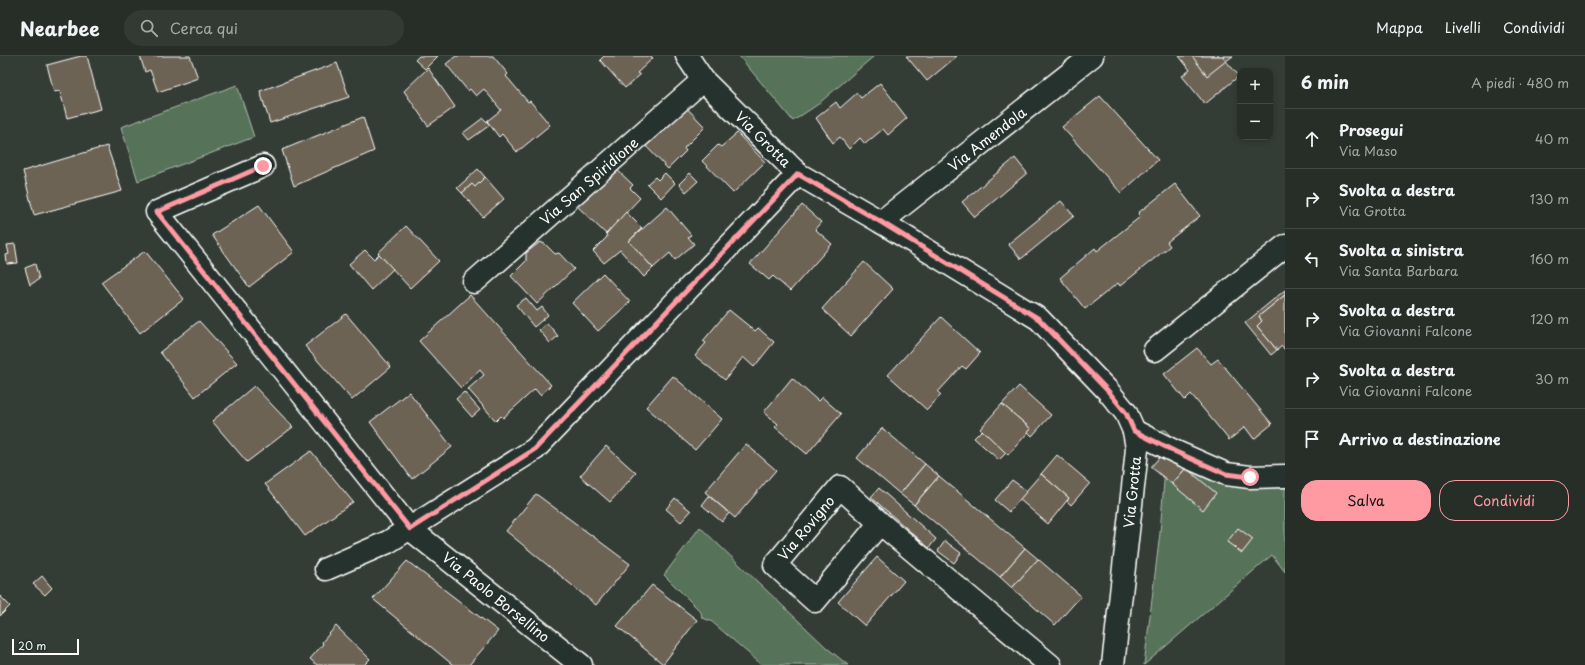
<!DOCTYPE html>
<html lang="it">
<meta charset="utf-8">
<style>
:root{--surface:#272e28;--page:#333a34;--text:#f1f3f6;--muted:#a4a8a8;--line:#434a45;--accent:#ff9aa2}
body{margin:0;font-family:"Playpen Sans",sans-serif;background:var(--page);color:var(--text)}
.controls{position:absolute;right:12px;top:12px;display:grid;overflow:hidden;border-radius:8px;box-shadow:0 2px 6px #0003}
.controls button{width:36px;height:36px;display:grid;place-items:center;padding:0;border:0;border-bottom:1px solid var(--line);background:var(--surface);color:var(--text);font:20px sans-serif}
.scale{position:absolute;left:12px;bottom:10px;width:67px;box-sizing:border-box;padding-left:4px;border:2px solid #fff;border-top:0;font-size:11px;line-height:14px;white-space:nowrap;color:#fff;-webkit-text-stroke:3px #26332d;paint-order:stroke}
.stop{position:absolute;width:12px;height:12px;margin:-9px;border:3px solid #ff9aa2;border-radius:50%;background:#fff}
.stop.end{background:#ff9aa2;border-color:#fff;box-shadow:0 1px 4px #0008}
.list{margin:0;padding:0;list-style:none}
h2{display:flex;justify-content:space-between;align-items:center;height:52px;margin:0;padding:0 16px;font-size:17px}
h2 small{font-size:13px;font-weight:400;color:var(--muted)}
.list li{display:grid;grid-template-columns:26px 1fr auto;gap:12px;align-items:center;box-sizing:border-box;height:60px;padding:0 16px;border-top:1px solid var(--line)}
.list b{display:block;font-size:15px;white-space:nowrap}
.list p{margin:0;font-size:13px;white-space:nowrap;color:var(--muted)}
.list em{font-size:13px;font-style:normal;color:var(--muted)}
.actions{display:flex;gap:8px;padding:12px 16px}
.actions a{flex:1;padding:9px 0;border:1px solid var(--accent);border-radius:16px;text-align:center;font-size:14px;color:var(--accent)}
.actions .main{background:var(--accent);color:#111}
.icon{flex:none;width:22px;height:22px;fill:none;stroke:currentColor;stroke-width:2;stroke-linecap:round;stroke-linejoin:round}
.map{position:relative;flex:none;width:1285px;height:609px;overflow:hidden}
header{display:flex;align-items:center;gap:24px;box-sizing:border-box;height:56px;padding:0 20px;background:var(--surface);border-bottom:1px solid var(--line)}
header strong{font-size:19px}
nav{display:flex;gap:22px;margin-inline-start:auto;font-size:14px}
.search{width:280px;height:36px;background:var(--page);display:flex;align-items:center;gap:10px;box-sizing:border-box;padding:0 14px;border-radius:22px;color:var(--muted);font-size:15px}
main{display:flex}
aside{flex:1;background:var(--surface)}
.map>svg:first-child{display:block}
.green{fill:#57735a;stroke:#abb9ac}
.building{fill:#6c6355;stroke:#fff}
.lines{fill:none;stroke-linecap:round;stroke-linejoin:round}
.minor-casing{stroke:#fff;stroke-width:25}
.minor{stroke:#26332d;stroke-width:22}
.route{stroke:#ff9aa2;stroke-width:5}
.labels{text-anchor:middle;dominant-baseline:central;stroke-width:3;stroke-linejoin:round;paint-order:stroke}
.street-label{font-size:14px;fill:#fff;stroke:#26332d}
</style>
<header>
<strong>Nearbee</strong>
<div class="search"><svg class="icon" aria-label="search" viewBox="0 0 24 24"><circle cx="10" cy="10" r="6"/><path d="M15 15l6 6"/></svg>Cerca qui</div>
<nav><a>Mappa</a><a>Livelli</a><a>Condividi</a></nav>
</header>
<main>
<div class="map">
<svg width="1285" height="609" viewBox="0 0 1285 609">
<rect width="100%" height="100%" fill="#343d35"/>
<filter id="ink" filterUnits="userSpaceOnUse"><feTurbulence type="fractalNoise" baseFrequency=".025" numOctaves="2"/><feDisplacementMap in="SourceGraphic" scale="8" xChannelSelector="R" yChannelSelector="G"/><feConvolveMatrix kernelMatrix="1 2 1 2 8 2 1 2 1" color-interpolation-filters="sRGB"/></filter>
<g filter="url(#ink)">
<g class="green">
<path d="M739,0H874L817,49L793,65Z"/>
<path d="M237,29L254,81L138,125L121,71Z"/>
<path d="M1162,374H1166L1204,412L1285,420V516L1272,499L1144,609L1160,477L1167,387Z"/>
<path d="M700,471L827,592L848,609H762L711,565L702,562L701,556L664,519Z"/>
</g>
<g class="building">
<path d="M81,0H87L101,53L67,62L60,35L54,36L47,9Z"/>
<path d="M140,0H190L198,22L158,36L150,14L145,16Z"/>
<path d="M419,0H438L425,13L415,4Z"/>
<path d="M456,0H493L508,18L506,20L528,46L530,45L550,69L517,96L502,78L499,81L487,65L501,54L484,33L476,40L470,33L468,35L446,8Z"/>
<path d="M604,0H651L653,2L637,17L640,19L625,32L600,4Z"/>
<path d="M906,0H957L927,25Z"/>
<path d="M1179,0H1233L1226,5L1239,20L1205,48L1182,20L1190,14Z"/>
<path d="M1192,0H1223L1226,5L1207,20Z"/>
<path d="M337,7L349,41L270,67L260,35Z"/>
<path d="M428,12L455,51L428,70L404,35Z"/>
<path d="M880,27L907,62L888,79L883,73L865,88L860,82L849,93L840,81L833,87L816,62L836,46L840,52L857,37L861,42Z"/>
<path d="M1100,40L1158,104L1121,137L1062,71Z"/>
<path d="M681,46L705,71L684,92L686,95L668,113L641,85Z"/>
<path d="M363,61L374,95L294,130L282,94Z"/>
<path d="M483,62L490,69L469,84L463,77Z"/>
<path d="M737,77L765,106L733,137L702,105L718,89L721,91Z"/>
<path d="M107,90L122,135L34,159L23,115Z"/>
<path d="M1015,102L1027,117L975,161L962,146Z"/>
<path d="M611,108L633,129L630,132L640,142L606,178L574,147Z"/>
<path d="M478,113L485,121L475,131L472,128L462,137L457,132Z"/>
<path d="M665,117L675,127L661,142L647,128L655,121L658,124Z"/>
<path d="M690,117L698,125L686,136L679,128Z"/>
<path d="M485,121L504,143L483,161L462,137L472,128L475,131Z"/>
<path d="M1175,128L1200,160L1167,186L1170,190L1120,230L1118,227L1085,253L1060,222L1095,192L1097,195L1140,161L1138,157Z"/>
<path d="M1061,145L1074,160L1021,203L1008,188Z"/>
<path d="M259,149L294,196L249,231L212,179Z"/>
<path d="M802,149L821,166L815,173L832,188L790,235L773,220L769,224L750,208Z"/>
<path d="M667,151L691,179L688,181L694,188L675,204L670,197L653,212L629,185Z"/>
<path d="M626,156L642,172L629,185L653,212L644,221L620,194L604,207L593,195L607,181L606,178Z"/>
<path d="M406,170L439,205L410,232L378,197Z"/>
<path d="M540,186L545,188L555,198L559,197L574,213L537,248L511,220L526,205V197Z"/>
<path d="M15,188L18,207L7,208L6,199L9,198L7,189Z"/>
<path d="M365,194L374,203L379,198L393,213L371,234L349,208Z"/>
<path d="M145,195L184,243L140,277L101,226Z"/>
<path d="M864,206L893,233L851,280L822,253Z"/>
<path d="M35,208L39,223L30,229L25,212Z"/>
<path d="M603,217L630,246L598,275L572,247Z"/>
<path d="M1285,234V239L1259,260L1262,265L1257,270L1277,294L1271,299L1245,267Z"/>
<path d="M470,239L551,329L540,339L535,333L503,362L501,360L496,365L468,333L484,319L480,314L461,332L419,285Z"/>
<path d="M1285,239V294L1282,290L1277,294L1257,270L1262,265L1259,260Z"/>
<path d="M526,242L537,255L542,251L548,259L534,271L516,249Z"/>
<path d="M729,254L755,275L758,272L774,286L754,311L743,301L725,324L695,300L706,287L703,285Z"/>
<path d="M346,258L391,311L352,344L305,290Z"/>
<path d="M941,261L980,297L966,313L962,310L938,336L941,339L927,354L888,319Z"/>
<path d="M199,265L237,307L195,341L160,296Z"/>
<path d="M547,267L558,280L550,287L539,274Z"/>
<path d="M1197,292L1211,308L1218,303L1272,368L1254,383L1245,371L1229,384L1191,338L1185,344L1164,318Z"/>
<path d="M673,320L722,363L695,394L646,351Z"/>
<path d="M792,322L818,345L822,341L841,358L807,398L775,371L778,368L764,356Z"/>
<path d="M254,330L293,371L247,406L212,365Z"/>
<path d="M1019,330L1051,359L1032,380L1028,376L1031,373L1002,348Z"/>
<path d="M409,336L452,391L412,423L370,366Z"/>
<path d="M464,336L480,354L472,361L456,343Z"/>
<path d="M1002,348L1031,373L1008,399L980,373Z"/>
<path d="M882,372L925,408L900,438L857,402Z"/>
<path d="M982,374L1006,397L999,404L974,382Z"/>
<path d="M746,388L776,414L735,462L705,436Z"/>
<path d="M606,390L636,417L610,446L580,420Z"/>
<path d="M311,395L353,446L305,480L265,428Z"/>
<path d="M1165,395L1186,412L1172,428L1151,411Z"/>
<path d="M1057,399L1090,427L1071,449L1067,445L1069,442L1041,418Z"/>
<path d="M925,408L939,420L914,449L900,438Z"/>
<path d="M1186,412L1216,437L1203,454L1172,428Z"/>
<path d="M1041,418L1069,442L1048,468L1019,443Z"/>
<path d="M939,420L1025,492L1000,521L914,449Z"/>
<path d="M1012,424L1027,435L1009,456L995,444Z"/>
<path d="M879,432L936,483L929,492L871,441Z"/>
<path d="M536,438L630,508L596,549L506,475Z"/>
<path d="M709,440L729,457L722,466L702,449Z"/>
<path d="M675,442L691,455L681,466L666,453Z"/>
<path d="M1238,472L1253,483L1242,497L1227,486Z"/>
<path d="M945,485L961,497L954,507L938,495Z"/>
<path d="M1025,492L1038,503L1012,532L1000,521Z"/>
<path d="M877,501L904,525L865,570L838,546Z"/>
<path d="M1038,503L1081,540L1055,569L1012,532Z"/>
<path d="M407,505L498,575L469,609H453L373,543Z"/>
<path d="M42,520L52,532L45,539L33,528Z"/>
<path d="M652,529L697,564L663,608L617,570Z"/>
<path d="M0,540L10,550L0,560Z"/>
<path d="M336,570L370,603L364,609H317L310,603L323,588L322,586Z"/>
</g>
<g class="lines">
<defs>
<g id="minor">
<path d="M687,0L703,24L798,118L881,166L1039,263L1108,335L1126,357L1134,375L1137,392L1135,413L1113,609"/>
<path d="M263,110L157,156L410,473L581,609"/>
<path d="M881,166L1092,0"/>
<path d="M474,226L703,24"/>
<path d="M1155,294L1285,190"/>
<path d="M1134,375L1176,396L1226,418L1250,421L1285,420"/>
<path d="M880,467L815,545L775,509L840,431L880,467L1050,609"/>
<path d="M326,513L388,486L535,393L798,118"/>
</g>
</defs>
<use href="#minor" class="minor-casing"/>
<use href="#minor" class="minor"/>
</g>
</g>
<g class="lines" filter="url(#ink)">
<path class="route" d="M263,110L157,156L410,473L535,393L798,118L881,166L1039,263L1108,335L1126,357L1134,375L1176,396L1226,418L1250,421"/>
</g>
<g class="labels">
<g class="street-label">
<text transform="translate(763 83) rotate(45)">Via Grotta</text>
<text transform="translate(987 83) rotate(-38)">Via Amendola</text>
<text transform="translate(589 125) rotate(-41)">Via San Spiridione</text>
<text transform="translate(1132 436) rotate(-84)">Via Grotta</text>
<text transform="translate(806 472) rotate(-50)">Via Rovigno</text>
<text transform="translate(496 541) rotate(39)">Via Paolo Borsellino</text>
</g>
</g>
</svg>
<div class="controls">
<button>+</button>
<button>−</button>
</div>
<div class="scale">20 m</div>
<div class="stop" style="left:1250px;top:421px"></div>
<div class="stop end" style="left:263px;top:110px"></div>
</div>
<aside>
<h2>6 min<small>A piedi · 480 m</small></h2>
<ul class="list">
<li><svg class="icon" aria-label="ahead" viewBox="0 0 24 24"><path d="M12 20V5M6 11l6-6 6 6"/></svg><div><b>Prosegui</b><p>Via Maso</p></div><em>40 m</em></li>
<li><svg class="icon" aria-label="right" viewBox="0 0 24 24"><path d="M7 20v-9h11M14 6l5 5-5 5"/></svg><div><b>Svolta a destra</b><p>Via Grotta</p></div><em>130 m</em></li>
<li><svg class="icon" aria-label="left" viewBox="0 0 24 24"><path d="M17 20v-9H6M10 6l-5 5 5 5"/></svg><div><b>Svolta a sinistra</b><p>Via Santa Barbara</p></div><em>160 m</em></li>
<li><svg class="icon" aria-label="right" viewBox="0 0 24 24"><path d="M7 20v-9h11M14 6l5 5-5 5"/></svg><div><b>Svolta a destra</b><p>Via Giovanni Falcone</p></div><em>120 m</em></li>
<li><svg class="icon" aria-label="right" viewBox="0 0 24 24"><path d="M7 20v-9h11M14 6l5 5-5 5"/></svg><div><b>Svolta a destra</b><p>Via Giovanni Falcone</p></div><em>30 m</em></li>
<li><svg class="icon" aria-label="arrive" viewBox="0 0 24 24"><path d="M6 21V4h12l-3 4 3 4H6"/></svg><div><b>Arrivo a destinazione</b></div></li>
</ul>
<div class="actions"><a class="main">Salva</a><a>Condividi</a></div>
</aside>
</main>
